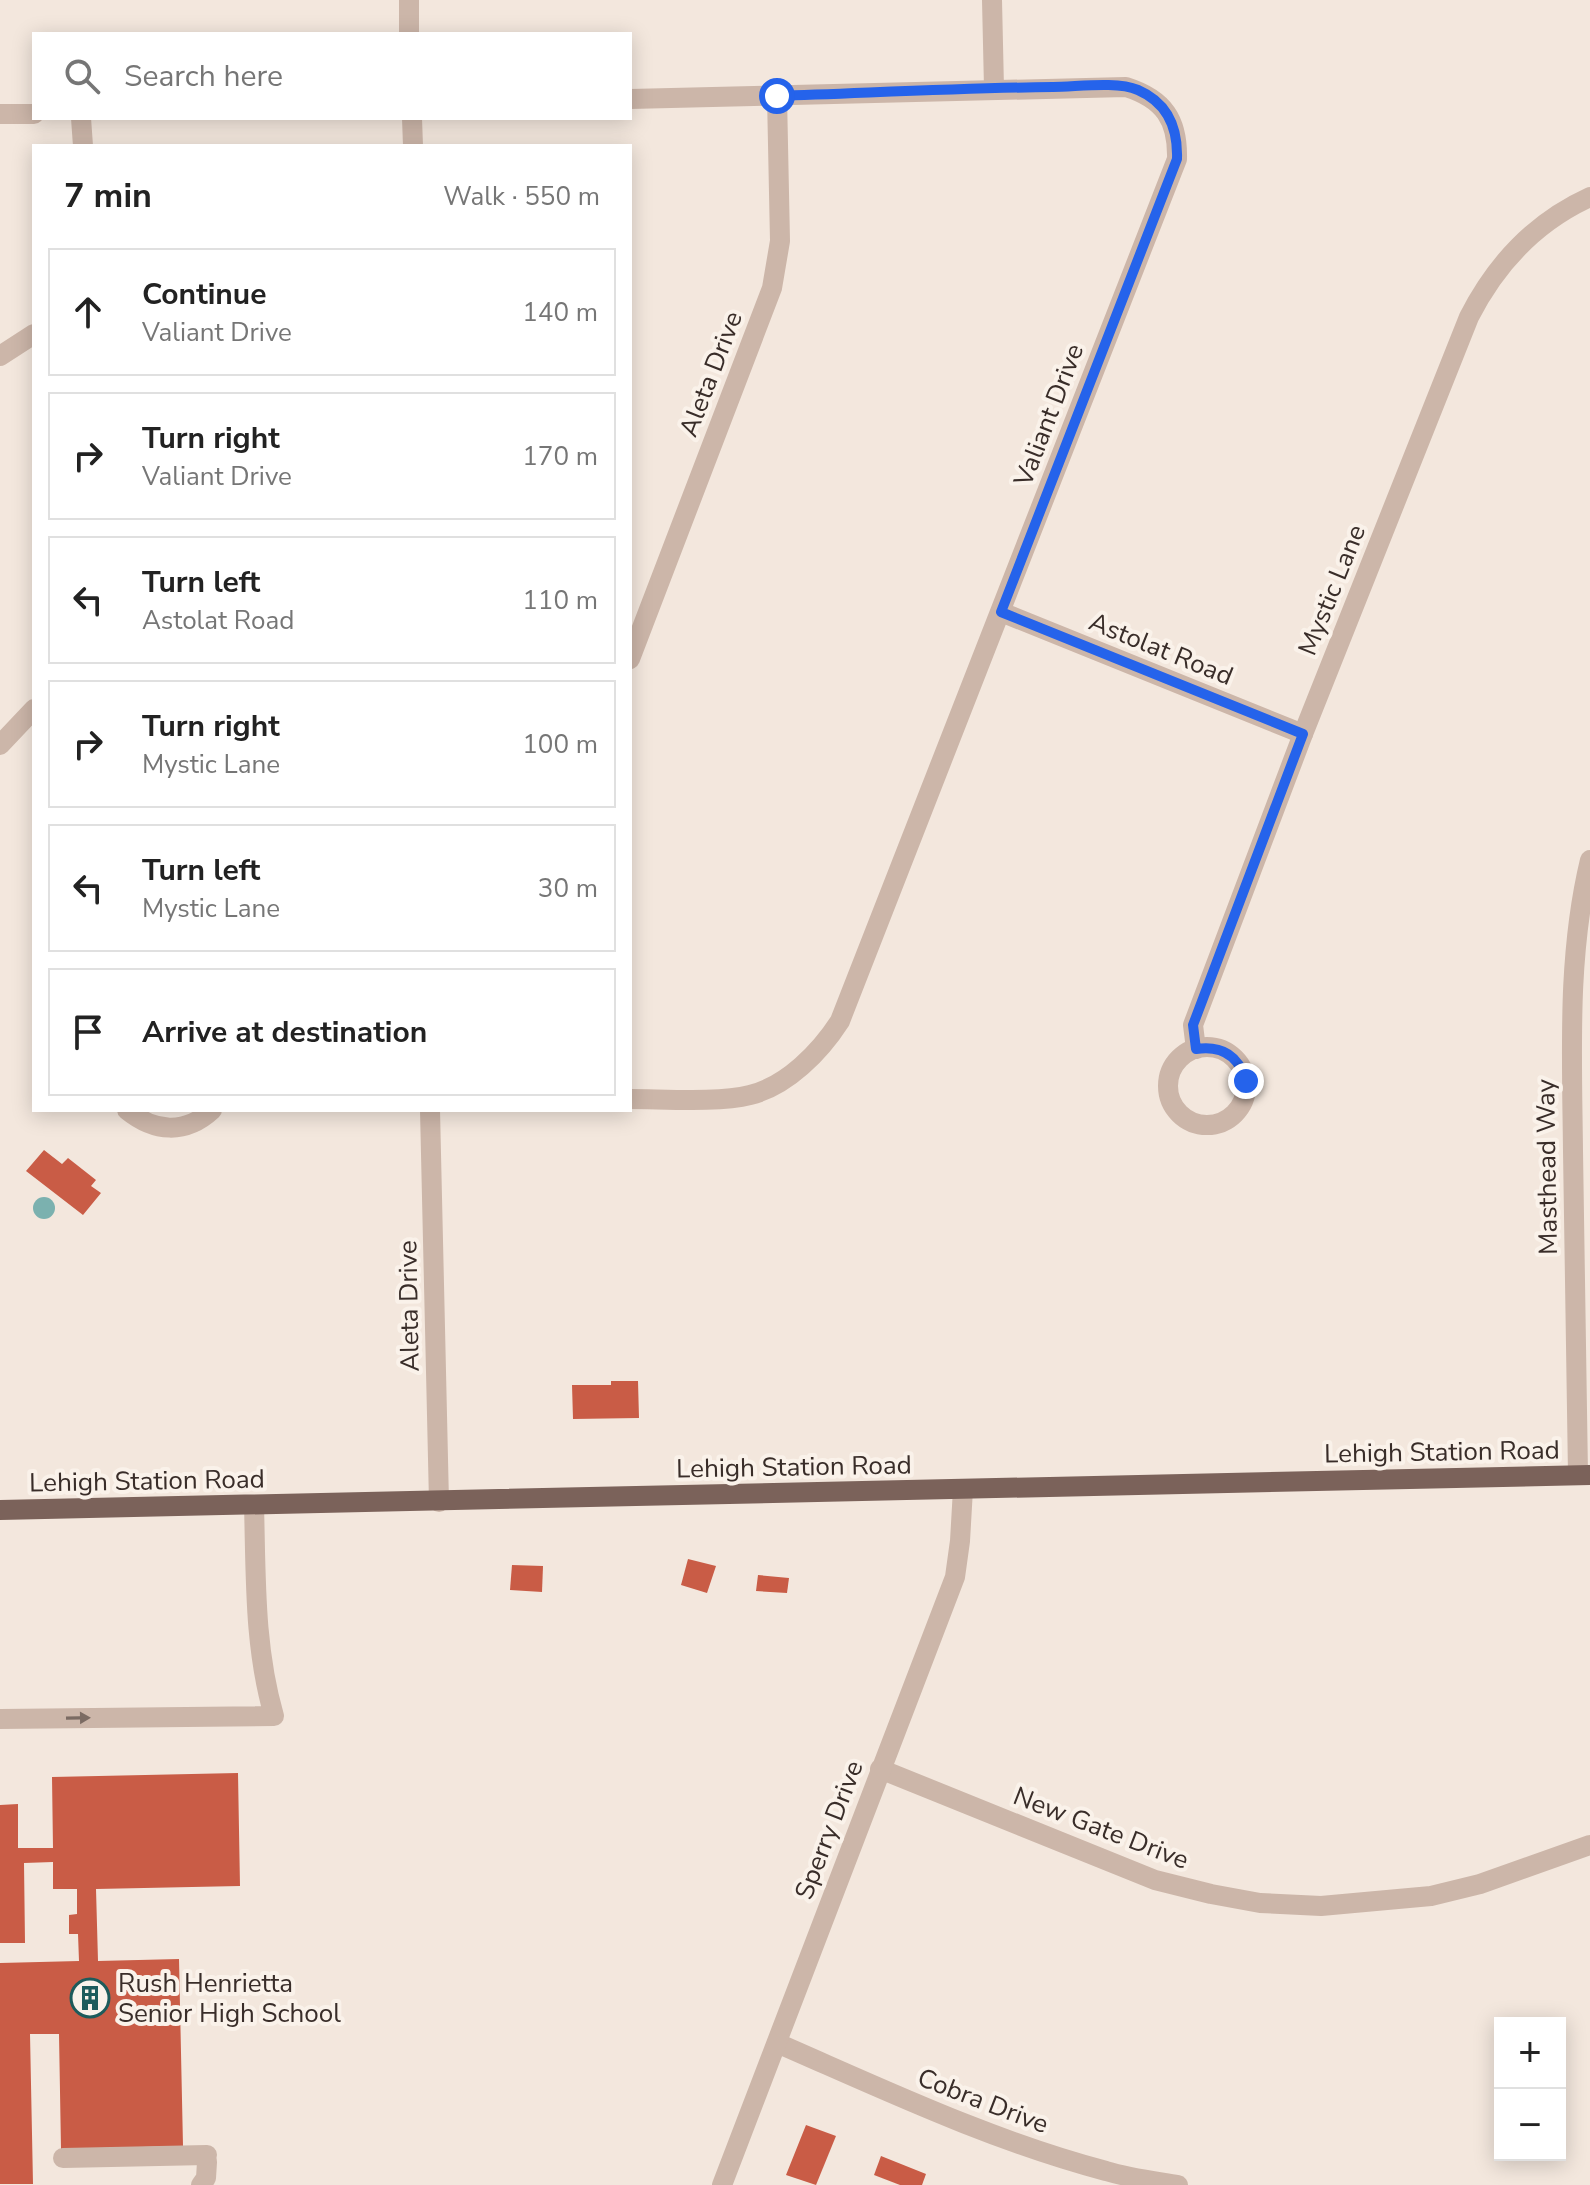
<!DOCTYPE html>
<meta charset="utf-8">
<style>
:root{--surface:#fff;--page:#f2f2f2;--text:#222;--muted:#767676;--line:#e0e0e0}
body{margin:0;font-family:"Nunito Sans",sans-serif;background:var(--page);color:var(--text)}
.controls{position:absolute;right:24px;bottom:24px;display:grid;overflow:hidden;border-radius:0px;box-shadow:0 4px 20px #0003}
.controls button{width:72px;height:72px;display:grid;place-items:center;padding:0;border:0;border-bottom:2px solid var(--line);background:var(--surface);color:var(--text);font:40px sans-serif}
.stop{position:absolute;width:24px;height:24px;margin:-18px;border:6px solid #2563eb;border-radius:50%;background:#fff}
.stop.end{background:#2563eb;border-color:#fff;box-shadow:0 2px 8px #0008}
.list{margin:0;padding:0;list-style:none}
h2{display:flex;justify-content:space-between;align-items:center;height:104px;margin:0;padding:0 32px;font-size:34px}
h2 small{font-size:26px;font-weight:400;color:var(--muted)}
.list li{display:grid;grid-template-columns:52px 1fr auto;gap:24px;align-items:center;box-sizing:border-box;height:128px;margin:0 16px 16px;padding:0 16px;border:2px solid var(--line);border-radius:0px}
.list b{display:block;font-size:30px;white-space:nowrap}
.list p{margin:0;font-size:26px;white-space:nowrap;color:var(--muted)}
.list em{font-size:26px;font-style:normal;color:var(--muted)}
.icon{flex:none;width:44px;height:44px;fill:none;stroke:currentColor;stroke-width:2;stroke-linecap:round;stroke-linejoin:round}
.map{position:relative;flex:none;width:1590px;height:2185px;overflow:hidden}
.search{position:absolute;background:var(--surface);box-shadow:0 4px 20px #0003;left:32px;top:32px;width:600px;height:88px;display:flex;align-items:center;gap:20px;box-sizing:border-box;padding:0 28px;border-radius:0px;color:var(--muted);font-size:30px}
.panel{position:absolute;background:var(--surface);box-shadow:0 4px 20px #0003;left:32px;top:144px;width:600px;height:968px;border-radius:0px}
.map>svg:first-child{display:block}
.water{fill:#7bb1af}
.building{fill:#c95c46}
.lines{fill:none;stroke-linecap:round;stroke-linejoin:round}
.minor{stroke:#ccb6a9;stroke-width:20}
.major{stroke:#7b625a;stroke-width:20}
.oneway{fill:#7b6b63}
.route{stroke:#2563eb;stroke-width:10}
.labels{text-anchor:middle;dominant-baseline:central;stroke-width:8;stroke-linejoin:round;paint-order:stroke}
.street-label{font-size:26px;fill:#392d29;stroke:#faf2ea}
.poi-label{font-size:26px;fill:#392d29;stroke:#faf2ea;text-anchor:start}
</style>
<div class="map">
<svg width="1590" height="2185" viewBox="0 0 1590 2185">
<rect width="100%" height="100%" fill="#f3e7dd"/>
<circle class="water" cx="44" cy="1208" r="11"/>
<g class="building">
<path d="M44,1150L62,1164L68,1158L96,1180L91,1186L101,1193L83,1215L26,1171Z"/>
<path d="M611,1381H638L639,1418L573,1419L572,1385H611Z"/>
<path d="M688,1559L716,1566L707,1593L681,1585Z"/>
<path d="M512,1565L543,1566L542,1592L510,1590Z"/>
<path d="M758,1575L789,1578L787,1593L756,1591Z"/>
<path d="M238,1773L240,1886L96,1889L98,1961L179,1959L183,2146L61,2149L59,2034H30L33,2184H0V1963L79,1961L78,1934H69V1915L77,1914V1889H53V1862L24,1863L25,1943H0V1805L18,1804V1848H53L52,1777Z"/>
<path d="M806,2125L836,2136L816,2185L786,2175Z"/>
<path d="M881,2156L926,2174L922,2185H900L874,2175Z"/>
</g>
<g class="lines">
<g class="minor">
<path d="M409,0V34"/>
<path d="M992,0L994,88"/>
<path d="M630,99L1126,87C1164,99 1178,120 1177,159L840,1021C820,1052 787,1086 750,1095C719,1103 664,1099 630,1099"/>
<path d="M0,114H34"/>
<path d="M81,118L83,146"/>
<path d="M412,118L413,146"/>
<path d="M0,356L34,334"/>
<path d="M1001,612L1303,734"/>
<path d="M630,659L772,288L780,241L777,96"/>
<path d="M0,745L34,709"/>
<circle cx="1207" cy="1086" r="39"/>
<path d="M1196,1049L1193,1025L1303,734L1469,317C1496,264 1535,222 1590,197"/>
<path d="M127,1110C154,1132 185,1135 212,1110"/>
<path d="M430,1110L439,1502"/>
<path d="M1578,1475C1576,1367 1575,1259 1573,1151C1572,1054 1567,955 1590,860"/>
<path d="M0,1719L274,1716C254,1647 256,1577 254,1505"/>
<path d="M880,1769L1155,1880L1211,1894L1260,1903L1321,1906L1431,1896L1480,1884L1590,1845"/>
<path d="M777,2043C885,2090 992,2141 1106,2171C1129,2178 1154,2181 1178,2185"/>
<path d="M63,2158L207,2155"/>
<path d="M201,2185L206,2178L207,2162"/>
<path d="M722,2185L955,1577L960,1541L963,1489"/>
</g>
<path class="major" d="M0,1510L1590,1475"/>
</g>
<defs><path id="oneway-solid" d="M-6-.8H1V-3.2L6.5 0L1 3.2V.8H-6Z" transform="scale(2)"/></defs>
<use class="oneway" href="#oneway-solid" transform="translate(78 1718) rotate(-1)"/>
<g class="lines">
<path class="route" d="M777,96C869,93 961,88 1053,87C1077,87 1116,81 1138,90C1168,103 1178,129 1177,159L1001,612L1303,734L1193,1025L1196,1049C1222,1045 1239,1056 1246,1081"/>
</g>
<defs>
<symbol id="building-ring" viewBox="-11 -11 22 22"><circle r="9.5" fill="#faf2ea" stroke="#1d5b5b" stroke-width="1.5"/><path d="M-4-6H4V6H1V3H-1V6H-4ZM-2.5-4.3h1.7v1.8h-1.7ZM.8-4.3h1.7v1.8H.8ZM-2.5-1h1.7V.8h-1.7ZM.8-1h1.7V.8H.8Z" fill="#1d5b5b"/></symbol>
</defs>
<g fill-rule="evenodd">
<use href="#building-ring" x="68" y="1976" width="44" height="44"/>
</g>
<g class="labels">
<g class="street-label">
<text transform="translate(711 374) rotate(-69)">Aleta Drive</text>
<text transform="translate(1049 415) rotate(-69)">Valiant Drive</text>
<text transform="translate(1332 590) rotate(-68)">Mystic Lane</text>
<text transform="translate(1161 649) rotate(22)">Astolat Road</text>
<text transform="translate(1547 1167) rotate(-91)">Masthead Way</text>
<text transform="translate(409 1306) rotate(-91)">Aleta Drive</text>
<text transform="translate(1442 1452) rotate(-1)">Lehigh Station Road</text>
<text transform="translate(794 1467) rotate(-1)">Lehigh Station Road</text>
<text transform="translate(147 1481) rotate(-1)">Lehigh Station Road</text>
<text transform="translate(1101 1828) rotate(21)">New Gate Drive</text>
<text transform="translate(829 1830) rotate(-69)">Sperry Drive</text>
<text transform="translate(983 2101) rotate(21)">Cobra Drive</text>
</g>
<g class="poi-label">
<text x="118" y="1983">Rush Henrietta<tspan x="118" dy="30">Senior High School</tspan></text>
</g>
</g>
</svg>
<div class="controls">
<button>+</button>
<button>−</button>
</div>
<div class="stop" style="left:777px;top:96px"></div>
<div class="stop end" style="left:1246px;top:1081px"></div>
<div class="search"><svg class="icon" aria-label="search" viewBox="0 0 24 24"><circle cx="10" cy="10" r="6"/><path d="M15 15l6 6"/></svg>Search here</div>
<section class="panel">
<h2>7 min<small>Walk · 550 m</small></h2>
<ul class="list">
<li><svg class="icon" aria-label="ahead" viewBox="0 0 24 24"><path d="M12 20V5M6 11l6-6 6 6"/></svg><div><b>Continue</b><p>Valiant Drive</p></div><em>140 m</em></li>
<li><svg class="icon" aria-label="right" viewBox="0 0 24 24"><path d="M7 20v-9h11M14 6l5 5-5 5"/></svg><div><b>Turn right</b><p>Valiant Drive</p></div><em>170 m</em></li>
<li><svg class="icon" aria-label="left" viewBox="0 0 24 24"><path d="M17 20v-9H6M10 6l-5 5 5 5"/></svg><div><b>Turn left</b><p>Astolat Road</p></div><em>110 m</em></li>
<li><svg class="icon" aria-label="right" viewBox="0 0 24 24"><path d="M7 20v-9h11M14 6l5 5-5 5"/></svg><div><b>Turn right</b><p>Mystic Lane</p></div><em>100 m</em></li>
<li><svg class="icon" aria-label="left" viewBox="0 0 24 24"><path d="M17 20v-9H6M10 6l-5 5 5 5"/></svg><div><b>Turn left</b><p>Mystic Lane</p></div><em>30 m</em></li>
<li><svg class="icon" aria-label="arrive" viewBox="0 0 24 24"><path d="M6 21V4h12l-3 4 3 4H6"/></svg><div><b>Arrive at destination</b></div></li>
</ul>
</section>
</div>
